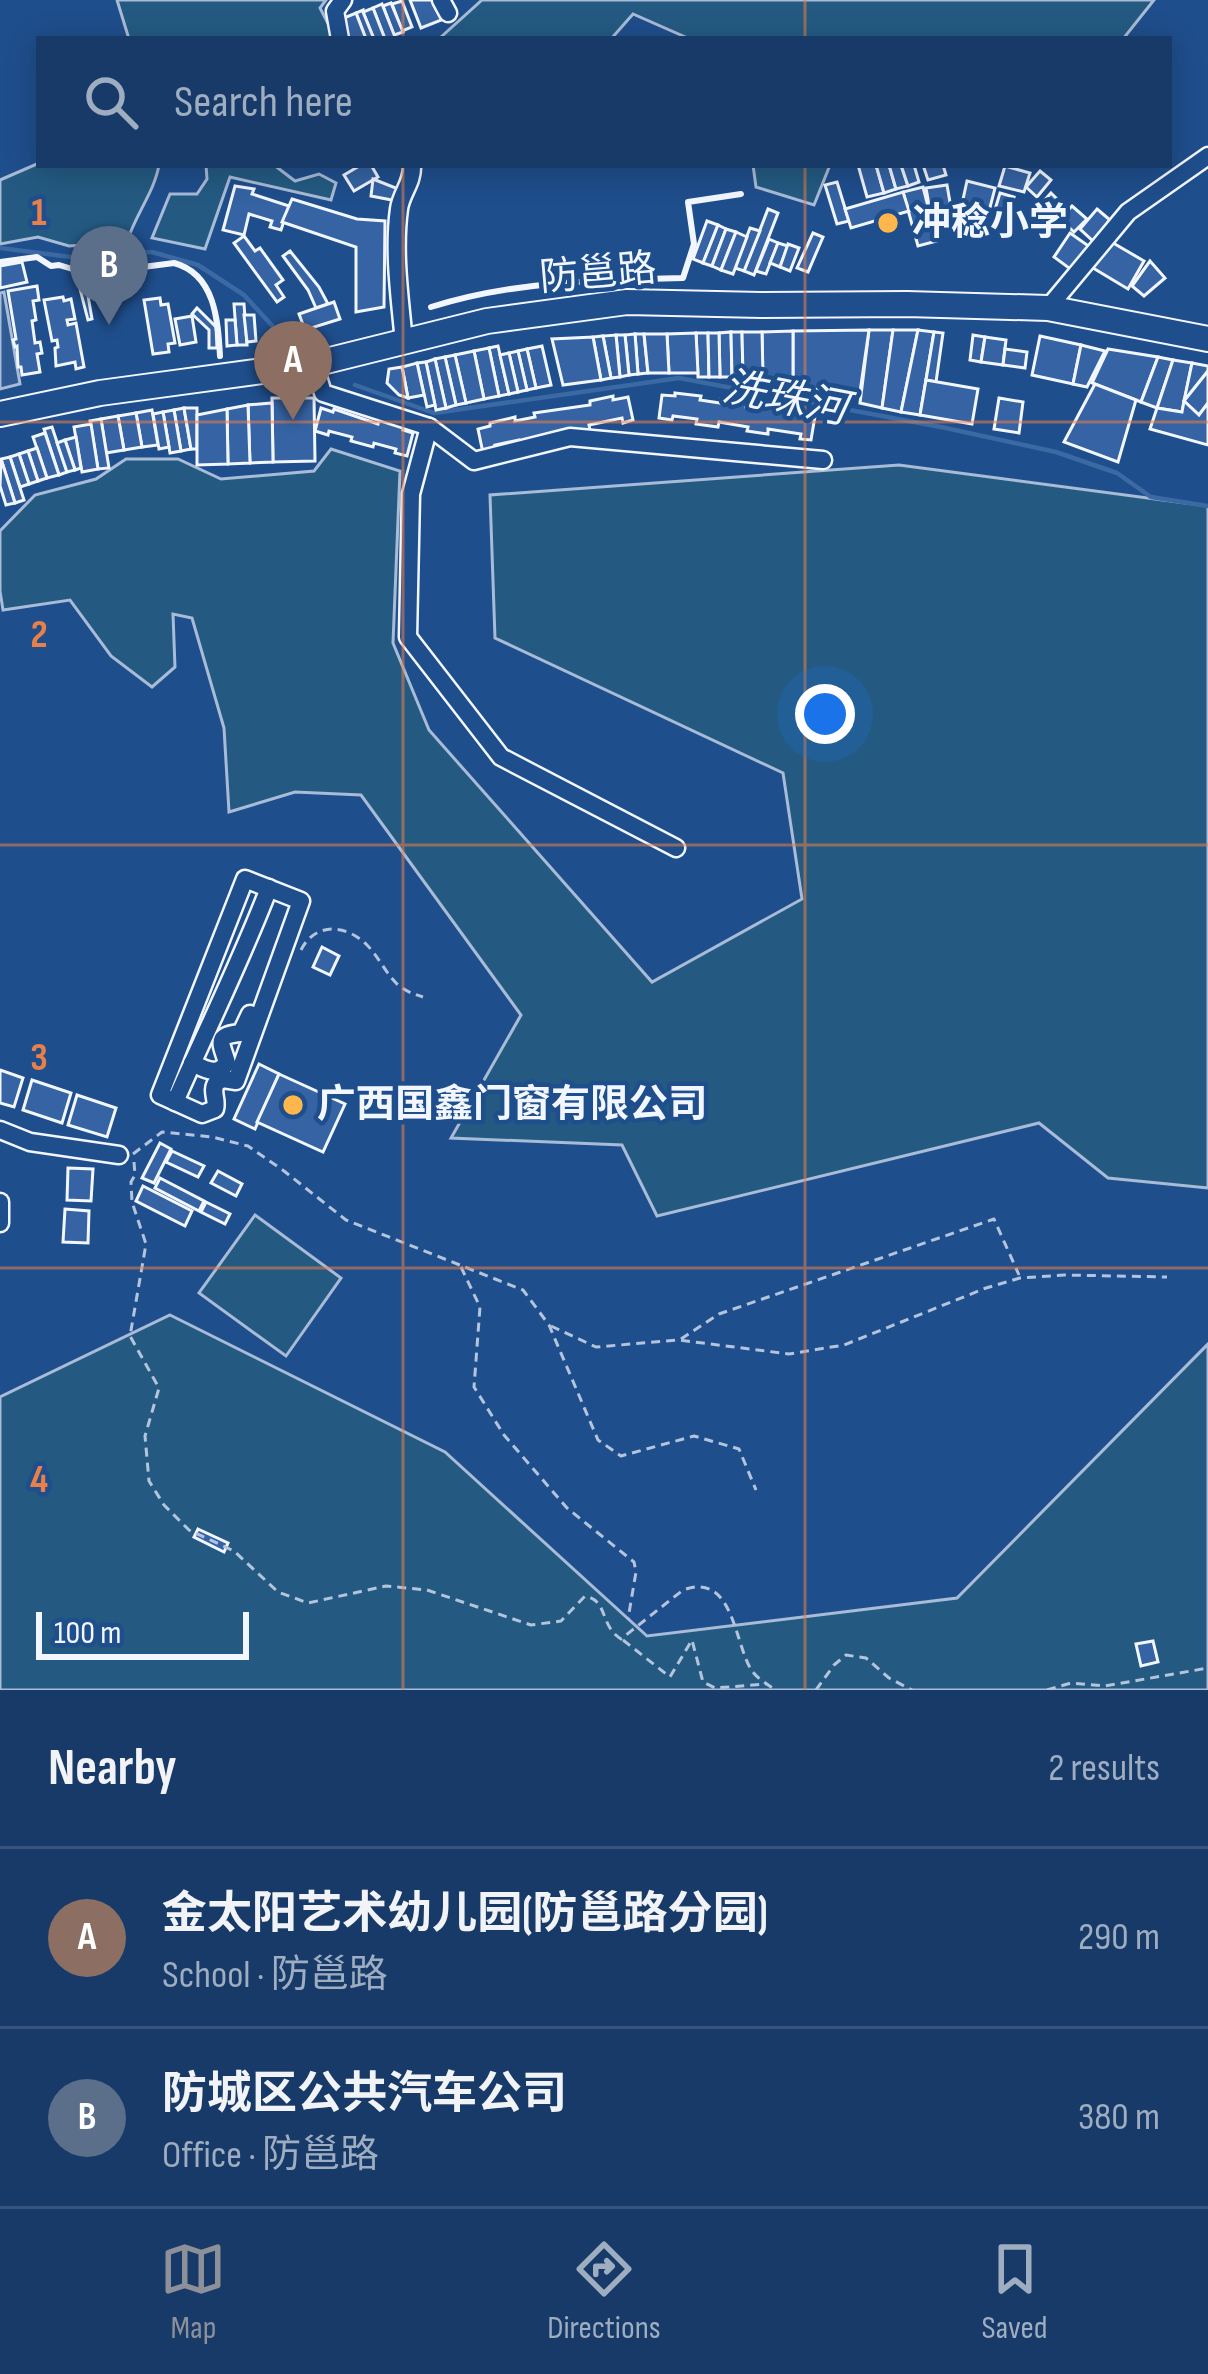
<!DOCTYPE html>
<meta charset="utf-8">
<style>
:root{--surface:#173a69;--page:#20416f;--text:#f1f3f6;--muted:#9eadc0;--line:#36547d;--accent:#8c9099}
body{margin:0;font-family:"Sofia Sans Condensed","Noto Sans SC",sans-serif;background:var(--page);color:var(--text)}
.scale{position:absolute;left:36px;bottom:30px;width:213px;box-sizing:border-box;padding-left:12px;border:6px solid #f2f6ff;border-top:0;font-size:33px;line-height:42px;white-space:nowrap;color:#f2f6ff;-webkit-text-stroke:9px #1f4e8c;paint-order:stroke}
.you{position:absolute;left:825px;top:714px;width:42px;height:42px;margin:-30px;border:9px solid #fff;border-radius:50%;background:#1a73e8;box-shadow:0 0 0 18px #1a73e833}
.badge{display:grid;place-items:center;width:78px;height:78px;border-radius:50%;background:var(--accent);color:#fff;font-size:39px;font-weight:700}
.pin{position:absolute;translate:-50% -99px;filter:drop-shadow(0 3px 6px #0008)}
.pin::after{content:'';position:absolute;top:63px;width:42px;height:36px;background:inherit;clip-path:polygon(0 0,100% 0,50% 100%)}
.list{margin:0;padding:0;list-style:none}
h2{display:flex;justify-content:space-between;align-items:center;height:156px;margin:0;padding:0 48px;font-size:51px}
h2 small{font-size:39px;font-weight:400;color:var(--muted)}
.list li{display:grid;grid-template-columns:78px 1fr auto;gap:36px;align-items:center;box-sizing:border-box;height:180px;padding:0 48px;border-top:3px solid var(--line)}
.list b{display:block;font-size:45px;white-space:nowrap}
.list p{margin:0;font-size:39px;white-space:nowrap;color:var(--muted)}
.list em{font-size:39px;font-style:normal;color:var(--muted)}
.icon{flex:none;width:66px;height:66px;fill:none;stroke:currentColor;stroke-width:2;stroke-linecap:round;stroke-linejoin:round}
.map{position:relative;flex:none;width:1208px;height:1690px;overflow:hidden}
.search{position:absolute;background:var(--surface);box-shadow:0 6px 30px #0003;left:36px;right:36px;top:36px;height:132px;display:flex;align-items:center;gap:30px;box-sizing:border-box;padding:0 42px;border-radius:0px;color:var(--muted);font-size:45px}
.sheet{height:516px;background:var(--surface)}
nav{display:flex;justify-content:space-around;align-items:center;box-sizing:border-box;height:168px;border-top:3px solid var(--line);background:var(--surface);font-size:33px;color:var(--muted)}
nav a{display:grid;justify-items:center;gap:6px}
nav .on{color:var(--accent)}
.map>svg:first-child{display:block}
.green{fill:#245a82;stroke:#a8bbd7;stroke-width:3}
.parking{fill:#305b95;stroke:#a8bbd7;stroke-width:3}
.lines{fill:none;stroke-linecap:round;stroke-linejoin:round}
.stream{stroke:#3b69a3;stroke-width:4.5}
.building{fill:#3563a3;stroke:#f2f6ff;stroke-width:3}
.minor-casing{stroke:#f2f6ff;stroke-width:21}
.highway-casing{stroke:#f2f6ff;stroke-width:28}
.path{stroke:#b3c4dc;stroke-width:3;stroke-dasharray:9 6;stroke-linecap:butt}
.minor{stroke:#1f4e8c;stroke-width:16}
.highway{stroke:#1f4e8c;stroke-width:24}
.wall{stroke:#f2f6ff;stroke-width:6}
.grid{fill:none;stroke:#ea8049;stroke-width:3;stroke-opacity:0.55}
.poi-dot{fill:#ffb74d;stroke:#1f4e8c;stroke-width:4.5}
.labels{text-anchor:middle;dominant-baseline:central;stroke-width:9;stroke-linejoin:round;paint-order:stroke}
.poi-label{font-size:39px;font-weight:bold;fill:#f2f6ff;stroke:#1f4e8c;text-anchor:start}
.street-label{font-size:39px;fill:#f2f6ff;stroke:#1f4e8c}
.water-label{font-size:42px;font-style:italic;fill:#f2f6ff;stroke:#1f4e8c}
.grid-label{font-size:39px;text-anchor:middle;font-weight:bold;fill:#ea8049;stroke:#1f4e8c;stroke-width:9;stroke-linejoin:round;paint-order:stroke}
</style>
<div class="map">
<svg width="1208" height="1690" viewBox="0 0 1208 1690">
<rect width="100%" height="100%" fill="#1f4e8c"/>
<g class="green">
<path d="M117,0H326L320,8L336,39H129Z"/>
<path d="M482,0H1154L1123,39H690L633,14L611,39H443L441,37Z"/>
<path d="M39,163V165H159C154,193 135,215 127,242L69,246L38,237L0,244V180Z"/>
<path d="M206,165H274L295,181L319,174L336,183L331,200L230,177L205,249L152,238L170,194H197L207,179Z"/>
<path d="M753,165H830L814,205L756,187Z"/>
<path d="M331,449L400,471L393,643L429,730L652,982L802,899L783,773L495,638L490,495L899,465L1208,506V1188L1108,1178L1039,1123L657,1216L622,1145L451,1138L521,1015L361,795L295,792L229,812L224,728L192,618L173,614L175,667L152,687L111,656L70,600L3,610L0,591V531L35,495L96,479L126,459H178L221,479L314,471Z"/>
<path d="M255,1215L341,1278L286,1356L199,1293Z"/>
<path d="M170,1315L445,1452L647,1636L957,1598L1208,1344V1690H0V1397Z"/>
</g>
<path class="parking" d="M4,292L20,384L0,389V293Z"/>
<g class="lines">
<g class="stream">
<path d="M0,248L71,257L152,252L198,265L244,295L277,331"/>
<path d="M355,385L434,413L679,378L946,428L1056,452L1117,473L1151,497L1208,506"/>
</g>
</g>
<g class="building">
<path d="M410,0H437L444,19L421,28Z"/>
<path d="M402,1L412,27L402,31L392,4Z"/>
<path d="M391,3L403,32L394,35L383,6Z"/>
<path d="M382,4L395,37L391,39H385L373,8Z"/>
<path d="M373,8L385,39H374L363,12Z"/>
<path d="M363,10V12L374,39H366L356,13Z"/>
<path d="M356,13L366,39H347L339,20Z"/>
<path d="M361,165H371L378,177L354,191L344,175Z"/>
<path d="M858,165H876L884,193L867,197Z"/>
<path d="M876,165H889L896,189L884,193Z"/>
<path d="M889,165H901L908,186L896,189Z"/>
<path d="M901,165H914L919,182L908,186Z"/>
<path d="M923,165H943L946,175L928,180Z"/>
<path d="M1005,166L1030,173L1024,192L999,186Z"/>
<path d="M1040,171L1051,180L1037,197L1026,187Z"/>
<path d="M373,179L401,190L397,201L371,196Z"/>
<path d="M967,181L995,188L987,219L960,213Z"/>
<path d="M837,182L849,221L837,224L825,185Z"/>
<path d="M947,185L951,208L930,211L926,188Z"/>
<path d="M235,186L254,189L252,194L289,206L281,230L270,227L272,221L249,214L244,235L223,230Z"/>
<path d="M923,187L937,241L918,246L903,192Z"/>
<path d="M903,192L909,211L851,228L845,209Z"/>
<path d="M1000,193L1014,197L1007,221L993,216Z"/>
<path d="M1051,193L1068,210L1060,219L1042,203Z"/>
<path d="M292,199L357,219L385,221L384,307L356,312V247L282,222Z"/>
<path d="M1072,206L1087,219L1074,232L1060,219Z"/>
<path d="M768,209L778,213L754,275L744,271Z"/>
<path d="M1097,209L1110,220L1093,241L1080,229Z"/>
<path d="M707,221L718,225L703,263L693,259Z"/>
<path d="M718,225L726,229L712,266L703,263Z"/>
<path d="M750,228L760,231L744,271L735,268Z"/>
<path d="M726,229L736,232L721,270L712,266Z"/>
<path d="M736,232L747,237L733,274L721,270Z"/>
<path d="M813,233L823,237L808,272L797,268Z"/>
<path d="M1070,233L1090,247L1073,271L1054,257Z"/>
<path d="M244,236L255,251L260,248L283,280L276,285L284,297L277,302L234,243Z"/>
<path d="M769,239L778,243L766,274L756,271Z"/>
<path d="M1108,240L1144,261L1128,289L1093,268Z"/>
<path d="M778,243L788,246L780,267L770,263Z"/>
<path d="M788,244L799,248L790,271L780,267Z"/>
<path d="M290,251L319,287L328,304L316,308L308,290L283,256Z"/>
<path d="M1150,261L1165,278L1144,296L1132,286Z"/>
<path d="M22,262L27,282L0,288V266Z"/>
<path d="M86,284L92,319L88,320L79,285Z"/>
<path d="M37,286L39,300L33,301L36,320L32,321L35,343L40,342L42,353L37,354L40,372L22,375L21,367H18L17,346L15,347L13,340L16,339L8,291Z"/>
<path d="M63,297L64,301L71,299L75,319L67,320L68,325L76,323L84,367L76,369L75,362L56,366L55,348L58,347L57,340L52,341L44,300Z"/>
<path d="M160,298L161,305L168,304L175,343L168,344L169,352L153,354L144,300Z"/>
<path d="M334,302L340,319L305,330L299,314Z"/>
<path d="M234,304H244L247,345H237Z"/>
<path d="M197,308L216,327L217,348H209V330L192,314Z"/>
<path d="M244,315H254L256,341L247,342Z"/>
<path d="M192,316L196,342L180,345L175,319Z"/>
<path d="M226,320H235L237,345L227,346Z"/>
<path d="M869,330H893L882,408L860,403Z"/>
<path d="M869,330L860,392L793,388V331Z"/>
<path d="M893,330H918L901,412L882,408Z"/>
<path d="M918,330L934,332L920,415L901,412Z"/>
<path d="M793,331V388L763,386L762,332Z"/>
<path d="M731,332L732,377H720L719,333Z"/>
<path d="M731,332H742L743,376L732,377Z"/>
<path d="M742,332H762L763,376H743Z"/>
<path d="M934,332L943,333L936,382L926,380Z"/>
<path d="M696,333H708L709,377H698Z"/>
<path d="M696,333L698,373H669L667,334Z"/>
<path d="M708,333H719L720,377H709Z"/>
<path d="M635,334H644L648,373L638,374Z"/>
<path d="M635,334L638,374L629,375L625,335Z"/>
<path d="M644,334H667L669,373H648Z"/>
<path d="M616,335H625L629,375L620,377Z"/>
<path d="M616,335L620,377L611,378L603,336Z"/>
<path d="M973,335L985,337L981,362L970,360Z"/>
<path d="M603,336L611,378L601,380L593,337Z"/>
<path d="M1040,336L1081,345L1073,384L1032,375Z"/>
<path d="M593,337L601,380L563,385L552,339Z"/>
<path d="M985,337L1006,340L1003,365L981,362Z"/>
<path d="M1081,345L1105,351L1087,387L1073,384Z"/>
<path d="M498,346L509,394L499,396L489,348Z"/>
<path d="M542,346L551,385L536,388L527,349Z"/>
<path d="M489,348L499,396L484,399L474,351Z"/>
<path d="M527,349L536,388L527,390L518,351Z"/>
<path d="M1005,349L1027,352L1025,368L1003,365Z"/>
<path d="M1108,349L1158,357L1141,402L1092,383Z"/>
<path d="M474,351L484,399L466,403L455,355Z"/>
<path d="M518,351L527,390L518,392L509,353Z"/>
<path d="M509,353L518,392L509,394L500,355Z"/>
<path d="M455,355L466,403L456,405L445,357Z"/>
<path d="M445,357L456,405L446,408L435,359Z"/>
<path d="M1158,357L1173,360L1157,408L1141,402Z"/>
<path d="M435,359L446,408L436,410L426,362Z"/>
<path d="M1173,360L1192,363L1182,412L1157,408Z"/>
<path d="M426,362L435,405L427,407L417,363Z"/>
<path d="M417,363L424,395L408,398L402,367Z"/>
<path d="M1192,363L1208,366V371L1184,401Z"/>
<path d="M402,367L408,398L399,395L387,383L389,369Z"/>
<path d="M1208,371V403L1199,415L1184,401Z"/>
<path d="M926,380L978,389L972,424L920,415Z"/>
<path d="M1095,384L1136,400L1118,462L1064,442Z"/>
<path d="M675,393L701,396L700,400L720,403L721,399L747,403L746,407L800,411V414L815,416L811,440L800,439L801,434L768,429V434L747,431L748,427L719,422L718,427L696,424L697,419L673,416L672,420L659,418L662,395L675,396Z"/>
<path d="M613,396V400L628,397L633,420L623,423L622,418L589,425L590,430L568,434L567,430L541,436L542,440L520,445L519,440L495,445L497,450L483,453L478,429L490,426V423L515,417V421L535,417L534,413L590,405V401Z"/>
<path d="M272,398H314L315,461L273,462Z"/>
<path d="M999,398L1023,402L1019,433L994,429Z"/>
<path d="M1184,401L1199,415L1208,403V445L1150,429L1157,408L1182,412Z"/>
<path d="M272,403L273,462L250,463L248,405Z"/>
<path d="M248,405L250,463L228,464L227,409Z"/>
<path d="M184,408L191,449L181,451L174,410Z"/>
<path d="M184,408H197V449H191Z"/>
<path d="M321,408L333,412L334,409L378,424L379,420L404,427L403,430L413,433L407,456L395,453L396,449L374,443L373,447L351,441L352,437L329,431L328,435L315,431Z"/>
<path d="M227,409L228,464L197,465V415Z"/>
<path d="M152,410L158,445L142,447L136,413Z"/>
<path d="M174,410L181,451L170,453L163,412Z"/>
<path d="M163,412L169,447L159,449L153,414Z"/>
<path d="M136,413L142,447L124,450L118,416Z"/>
<path d="M118,416L124,450L106,453L101,419Z"/>
<path d="M101,419L109,468L98,469L90,421Z"/>
<path d="M91,424L98,469L82,472L74,427Z"/>
<path d="M52,427L67,472L59,475L44,429Z"/>
<path d="M45,433L59,475L47,478L33,437Z"/>
<path d="M76,437L81,468L75,470L65,440Z"/>
<path d="M65,440L75,470L67,472L57,443Z"/>
<path d="M37,448L47,478L38,481L28,451Z"/>
<path d="M28,451L38,481L29,484L19,454Z"/>
<path d="M19,454L29,484L20,487L10,457Z"/>
<path d="M10,457L24,500L15,503L1,459Z"/>
<path d="M1,459L15,503L6,505L0,486Z"/>
<path d="M322,947L339,956L330,975L313,967Z"/>
<path d="M259,1064L279,1074L255,1129L234,1119Z"/>
<path d="M0,1070L23,1078L14,1107L0,1103Z"/>
<path d="M279,1074L345,1104L323,1152L257,1122Z"/>
<path d="M32,1080L71,1093L62,1123L23,1110Z"/>
<path d="M77,1095L116,1108L107,1137L68,1125Z"/>
<path d="M160,1143L171,1149L154,1183L142,1178Z"/>
<path d="M172,1151L204,1166L198,1177L166,1162Z"/>
<path d="M68,1168L93,1169L91,1201L67,1200Z"/>
<path d="M218,1171L242,1184L236,1196L211,1183Z"/>
<path d="M160,1178L204,1201L199,1211L155,1188Z"/>
<path d="M143,1186L192,1211L185,1226L136,1201Z"/>
<path d="M206,1202L230,1214L225,1224L201,1212Z"/>
<path d="M65,1209L89,1211L88,1243L63,1242Z"/>
<path d="M198,1529L228,1543L224,1552L194,1537Z"/>
<path d="M1153,1641L1158,1662L1141,1666L1136,1644Z"/>
</g>
<g class="lines">
<defs>
<g id="minor">
<path d="M441,0L448,13"/>
<path d="M340,39L335,11L343,0"/>
<path d="M1048,308L1128,212L1208,156"/>
<path d="M404,342C400,299 393,252 399,209C401,193 413,183 412,165"/>
<path d="M314,364L323,393L429,427L474,461L570,437L823,460"/>
<path d="M429,427L411,494L408,637L501,757L676,848"/>
<path d="M245,879L301,901L236,1081L223,1079L217,1082C210,1091 218,1099 215,1109L202,1114L160,1095Z"/>
<path d="M192,1063C205,1069 217,1077 227,1063C222,1044 213,1035 241,1033L250,1014"/>
<path d="M175,1102C206,1031 241,961 269,888"/>
<path d="M0,1130L30,1142L119,1155"/>
<path d="M0,1202V1223"/>
</g>
<path id="highway" d="M0,414L100,393L314,364L487,321L627,302L761,305L907,304L1048,308L1208,339"/>
</defs>
<use href="#minor" class="minor-casing"/>
<use href="#highway" class="highway-casing"/>
<g class="path">
<path d="M301,950C315,922 346,924 367,945C378,956 385,972 397,984C405,991 413,994 423,997"/>
<path d="M133,1154L162,1132L212,1137L248,1146L284,1171L346,1220L523,1290L549,1325L598,1440L621,1456L694,1436L739,1449L756,1490"/>
<path d="M134,1162L135,1175L131,1182L132,1202L146,1244L130,1336L159,1388L145,1436L149,1481L164,1505L189,1530L234,1551L278,1592L308,1603L386,1586L427,1590L531,1625L561,1621L585,1596C609,1601 599,1625 621,1639L683,1590C734,1571 734,1644 752,1671C758,1679 768,1685 776,1690"/>
<path d="M461,1267L480,1307L474,1387L504,1435L567,1508L634,1562L636,1572L628,1619"/>
<path d="M551,1326L596,1347L679,1340L789,1354L844,1345L986,1288L1020,1278L1064,1275L1167,1277"/>
<path d="M681,1339L719,1314L994,1219L1019,1275"/>
<path d="M623,1640L670,1677L692,1640L703,1682L715,1688L766,1684"/>
<path d="M816,1690L834,1665L846,1655L866,1658L889,1678L912,1690"/>
<path d="M1047,1690L1071,1683L1105,1686L1208,1668"/>
</g>
<use href="#minor" class="minor"/>
<use href="#highway" class="highway"/>
<g class="wall">
<path d="M0,262L37,257L51,266L59,265L89,274L174,263C215,274 218,320 220,356"/>
<path d="M431,307C514,281 597,280 683,278L694,244L688,202L741,194"/>
</g>
</g>
<path class="grid" d="M403,0V39M805,0V39M403,165V1690M805,165V1690M0,422H1208M0,845H1208M0,1268H1208"/>
<g class="poi-dot">
<circle cx="888" cy="223" r="12"/>
<circle cx="293" cy="1105" r="12"/>
</g>
<g class="labels">
<g class="poi-label">
<text x="912" y="223">冲稔小学</text>
<text x="317" y="1105">广西国鑫门窗有限公司</text>
</g>
<g class="street-label">
<text transform="translate(598 274) rotate(-5)">防邕路</text>
</g>
<g class="water-label">
<text transform="translate(785 399) rotate(11)">洗珠河</text>
</g>
</g>
<g class="grid-label">
<text x="39" y="225">1</text>
<text x="39" y="647">2</text>
<text x="39" y="1070">3</text>
<text x="39" y="1492">4</text>
</g>
</svg>
<div class="scale">100 m</div>
<div class="you"></div>
<div class="pin badge" style="left:293px;top:420px;background:#8d6e63">A</div>
<div class="pin badge" style="left:109px;top:325px;background:#5c6f8a">B</div>
<div class="search"><svg class="icon" aria-label="search" viewBox="0 0 24 24"><circle cx="10" cy="10" r="6"/><path d="M15 15l6 6"/></svg>Search here</div>
</div>
<section class="sheet">
<h2>Nearby<small>2 results</small></h2>
<ul class="list">
<li><span class="badge" style="background:#8d6e63">A</span><div><b>金太阳艺术幼儿园(防邕路分园)</b><p>School · 防邕路</p></div><em>290 m</em></li>
<li><span class="badge" style="background:#5c6f8a">B</span><div><b>防城区公共汽车公司</b><p>Office · 防邕路</p></div><em>380 m</em></li>
</ul>
</section>
<nav>
<a class="on"><svg class="icon" aria-label="map" viewBox="0 0 24 24"><path d="M3 6l6-2 6 2 6-2v14l-6 2-6-2-6 2zM9 4v14M15 6v14"/></svg>Map</a>
<a><svg class="icon" aria-label="directions" viewBox="0 0 24 24"><path d="M12 3l9 9-9 9-9-9zM9 14v-3h6M13 9l2 2-2 2"/></svg>Directions</a>
<a><svg class="icon" aria-label="saved" viewBox="0 0 24 24"><path d="M7 4h10v16l-5-4-5 4z"/></svg>Saved</a>
</nav>
